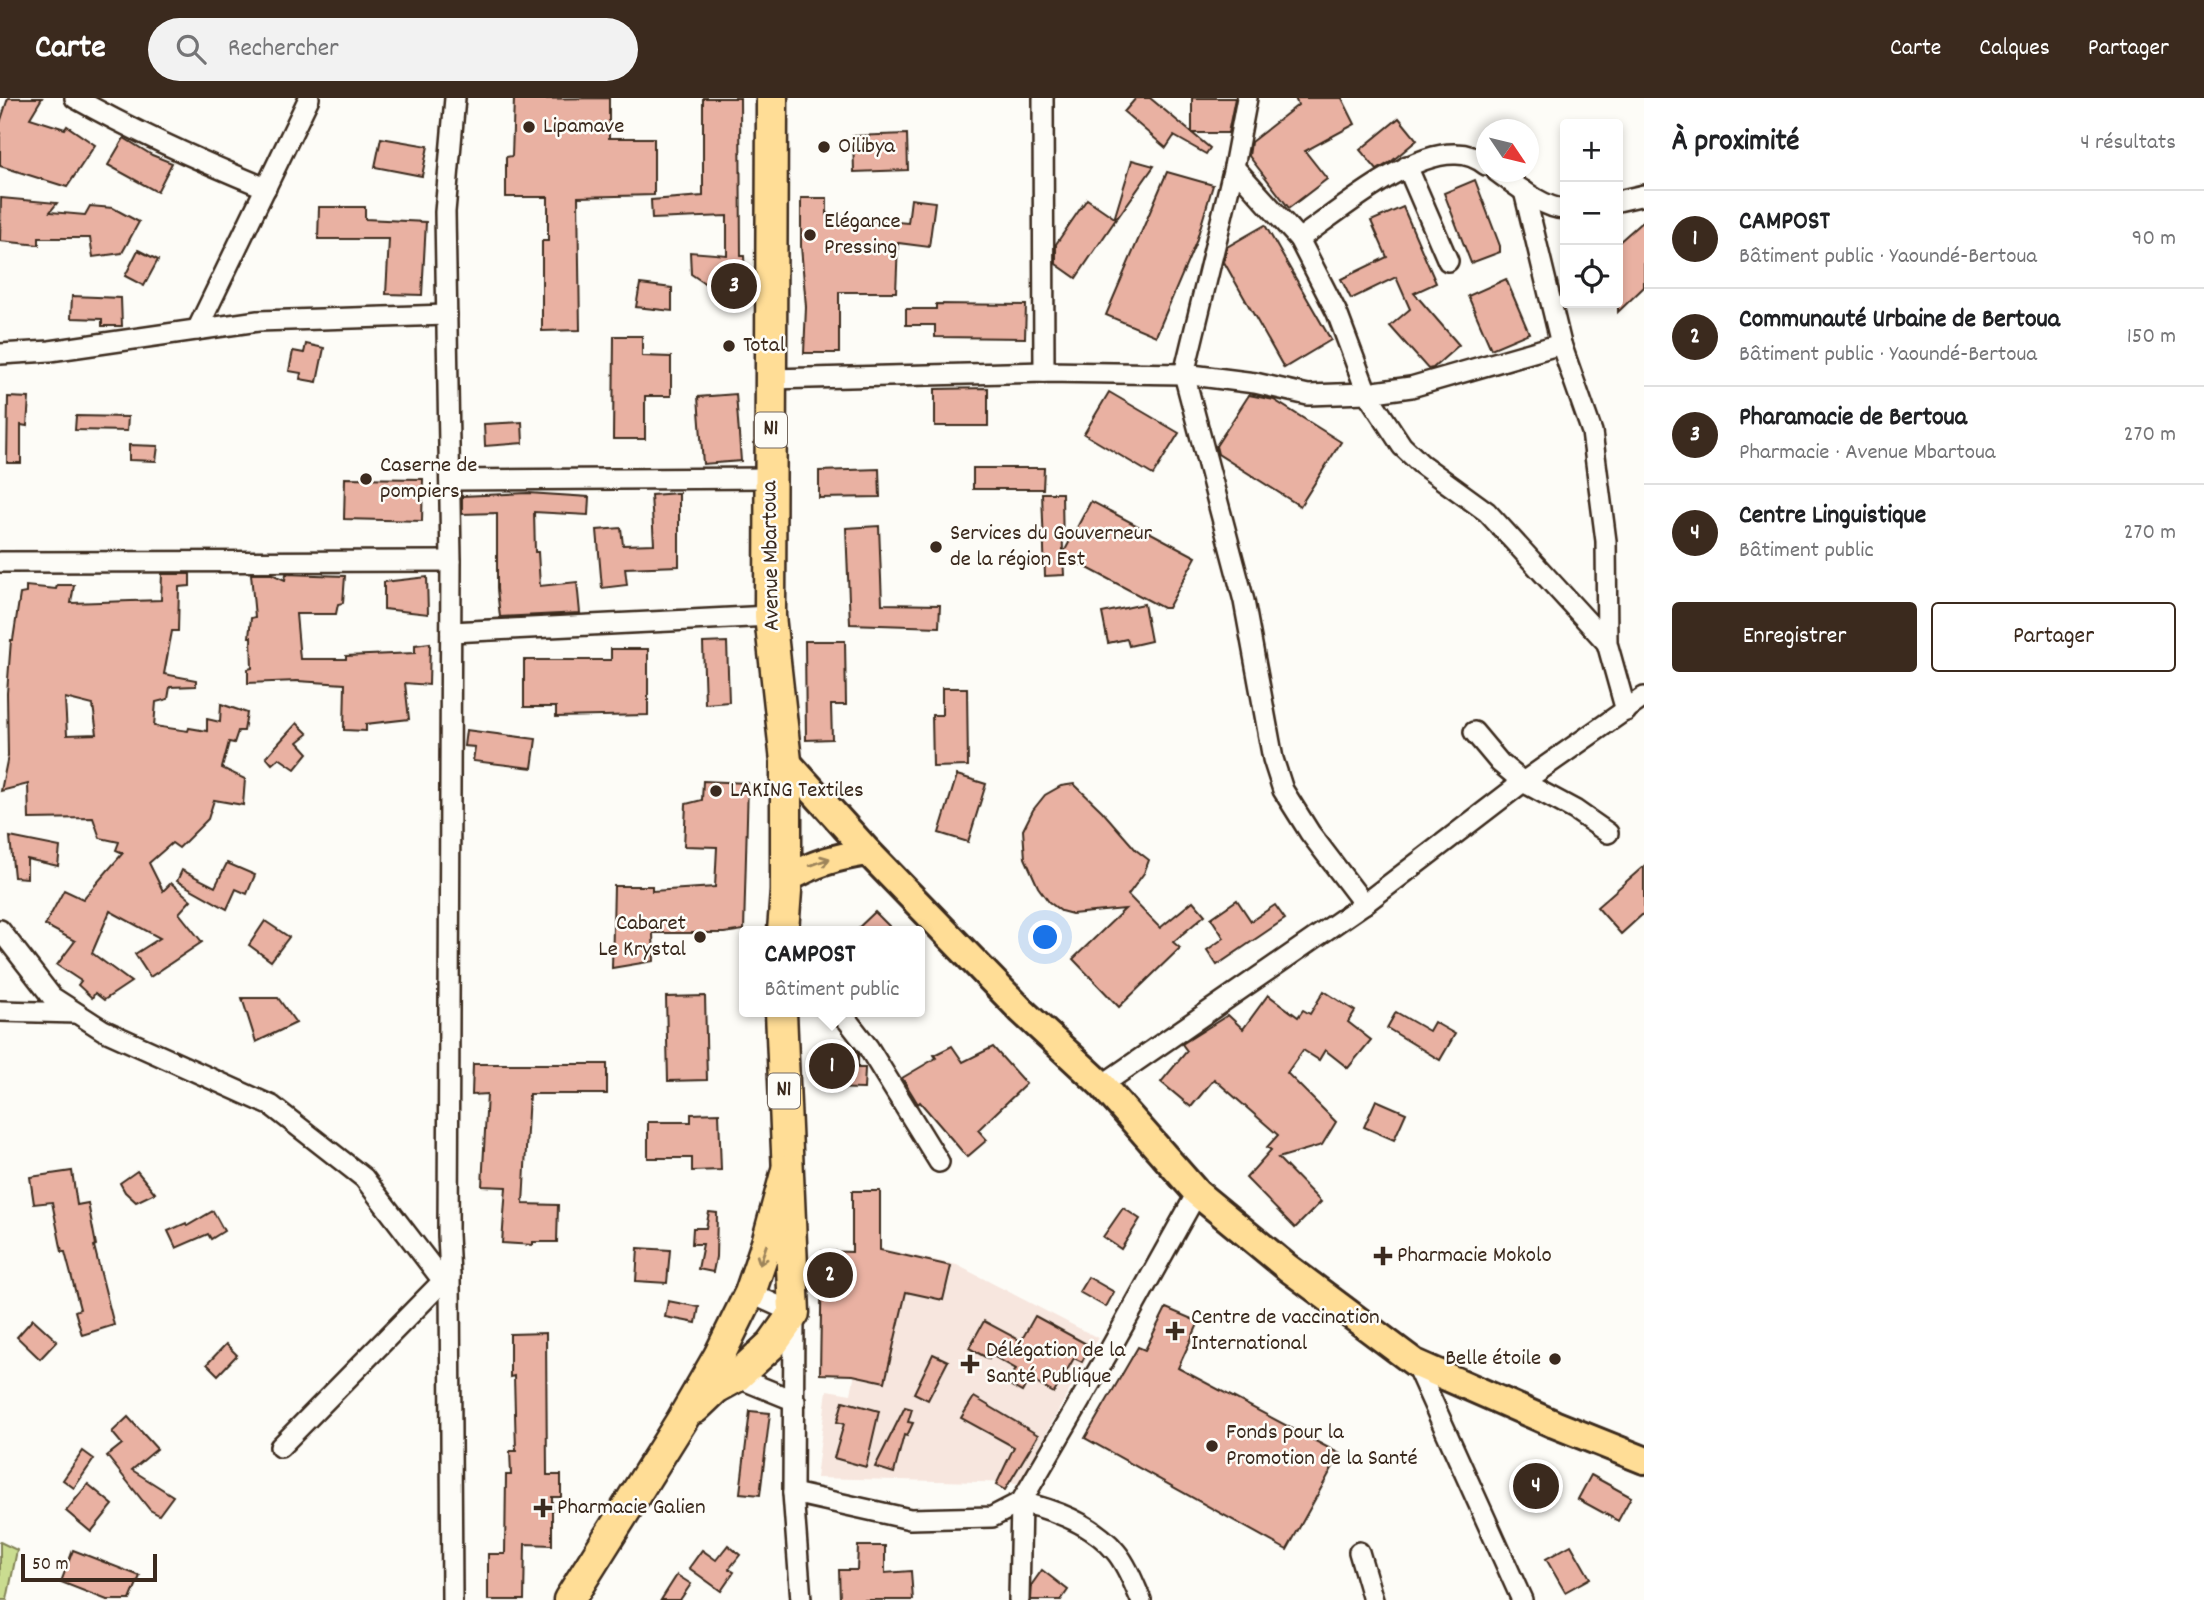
<!DOCTYPE html>
<html lang="fr">
<meta charset="utf-8">
<style>
:root{--surface:#fff;--page:#f2f2f2;--text:#202124;--muted:#757577;--line:#e0e0e0;--accent:#3b2a1e}
body{margin:0;font-family:Dekko,sans-serif;background:var(--page);color:var(--text)}
.controls{position:absolute;right:21px;top:21px;display:grid;overflow:hidden;border-radius:7px;box-shadow:0 4px 10px #0003}
.controls button{width:63px;height:63px;display:grid;place-items:center;padding:0;border:0;border-bottom:2px solid var(--line);background:var(--surface);color:var(--text);font:35px sans-serif}
.compass{position:absolute;left:1476px;top:21px;width:63px;height:63px;border-radius:50%;background:var(--surface);box-shadow:0 4px 10px #0003;rotate:125deg}
.scale{position:absolute;left:21px;bottom:18px;width:136px;box-sizing:border-box;padding-left:7px;border:4px solid #3b2a1e;border-top:0;font-size:19px;line-height:24px;white-space:nowrap;color:#3b2a1e;-webkit-text-stroke:5px #fdfcf7;paint-order:stroke}
.you{position:absolute;left:1046px;top:840px;width:24px;height:24px;margin:-18px;border:5px solid #fff;border-radius:50%;background:#1a73e8;box-shadow:0 0 0 10px #1a73e833}
.badge{display:grid;place-items:center;width:46px;height:46px;border-radius:50%;background:var(--accent);color:#fff;font-size:23px;font-weight:700}
.pin{position:absolute;translate:-50% -50%;border:4px solid #fff;box-shadow:0 2px 7px #0006}
.popup{position:absolute;left:739px;top:828px;width:186px;height:91px;box-sizing:border-box;display:grid;place-content:center;border-radius:7px;background:var(--surface);filter:drop-shadow(0 2px 5px #0005);font-size:23px;white-space:nowrap;color:var(--muted)}
.popup b{font-size:26px;color:var(--text)}
.popup::after{content:'';position:absolute;left:50%;top:100%;margin-left:-14px;border:14px solid transparent;border-top-color:var(--surface)}
.list{margin:0;padding:0;list-style:none}
h2{display:flex;justify-content:space-between;align-items:center;height:91px;margin:0;padding:0 28px;font-size:30px}
h2 small{font-size:23px;font-weight:400;color:var(--muted)}
.list li{display:grid;grid-template-columns:46px 1fr auto;gap:21px;align-items:center;box-sizing:border-box;height:98px;padding:0 28px;border-top:2px solid var(--line)}
.list b{display:block;font-size:26px;white-space:nowrap}
.list p{margin:0;font-size:23px;white-space:nowrap;color:var(--muted)}
.list em{font-size:23px;font-style:normal;color:var(--muted)}
.actions{display:flex;gap:14px;padding:21px 28px}
.actions a{flex:1;padding:16px 0;border:2px solid var(--accent);border-radius:7px;text-align:center;font-size:24px;color:var(--accent)}
.actions .main{background:var(--accent);color:#fff}
.icon{flex:none;width:38px;height:38px;fill:none;stroke:currentColor;stroke-width:2;stroke-linecap:round;stroke-linejoin:round}
.map{position:relative;flex:none;width:1644px;height:1502px;overflow:hidden}
header{display:flex;align-items:center;gap:42px;box-sizing:border-box;height:98px;padding:0 35px;background:var(--accent);color:#fff}
header strong{font-size:33px}
nav{display:flex;gap:38px;margin-inline-start:auto;font-size:24px}
.search{width:490px;height:63px;background:var(--page);display:flex;align-items:center;gap:18px;box-sizing:border-box;padding:0 24px;border-radius:38px;color:var(--muted);font-size:26px}
main{display:flex}
aside{flex:1;background:var(--surface)}
.map>svg:first-child{display:block}
.built{fill:#f7e6de}
.green{fill:#cadc90;stroke:#828357;stroke-width:2}
.building{fill:#e9b1a2;stroke:#3b2a1e;stroke-width:2;fill-rule:evenodd}
.lines{fill:none;stroke-linecap:round;stroke-linejoin:round}
.minor-casing{stroke:#3b2a1e;stroke-width:24}
.major-casing{stroke:#3b2a1e;stroke-width:32}
.highway-casing{stroke:#3b2a1e;stroke-width:35}
.minor{stroke:#fdfcf7;stroke-width:19}
.major{stroke:#ffdd96;stroke-width:26}
.highway{stroke:#ffdd96;stroke-width:30}
.oneway{stroke:#9d845a}
.poi-dot{fill:#3b2a1e;stroke:#fdfcf7;stroke-width:2.5}
.labels{text-anchor:middle;dominant-baseline:central;stroke-width:5;stroke-linejoin:round;paint-order:stroke}
.shield{fill:#fdfcf7;stroke:#75695f;stroke-width:2}
.shield-label{font-size:21px;font-weight:bold;fill:#3b2a1e}
.poi-label{font-size:23px;fill:#3b2a1e;stroke:#fdfcf7;text-anchor:start}
.street-label{font-size:23px;fill:#3b2a1e;stroke:#fdfcf7}
</style>
<header>
<strong>Carte</strong>
<div class="search"><svg class="icon" aria-label="search" viewBox="0 0 24 24"><circle cx="10" cy="10" r="6"/><path d="M15 15l6 6"/></svg>Rechercher</div>
<nav><a>Carte</a><a>Calques</a><a>Partager</a></nav>
</header>
<main>
<div class="map">
<svg width="1644" height="1502" viewBox="0 0 1644 1502">
<rect width="100%" height="100%" fill="#fdfcf7"/>
<filter id="ink" filterUnits="userSpaceOnUse"><feTurbulence type="fractalNoise" baseFrequency=".0143" numOctaves="2"/><feDisplacementMap in="SourceGraphic" scale="14" xChannelSelector="R" yChannelSelector="G"/><feConvolveMatrix kernelMatrix="1 2 1 2 8 2 1 2 1" color-interpolation-filters="sRGB"/></filter>
<g filter="url(#ink)">
<path class="built" d="M879,1150L957,1167L1098,1240L1019,1385L816,1380L827,1292L851,1296Z"/>
<path class="green" d="M0,1444L17,1452L7,1502H0Z"/>
<g class="building">
<path d="M8,0H42L30,20L65,31L67,28L95,47L67,89L0,68V25Z"/>
<path d="M609,0V40H654V97L578,99L580,232L542,233V143H548V99H506V59L512,58L514,1Z"/>
<path d="M703,0H740L741,158H744L746,198L734,205L691,176L690,154L727,157V118L652,121L651,102L703,98Z"/>
<path d="M1136,0H1150L1210,50L1206,56L1174,38L1166,50L1124,14Z"/>
<path d="M1192,0H1235L1228,35H1192Z"/>
<path d="M1295,0H1342L1355,26L1305,53L1327,81L1289,110L1249,58L1251,44L1298,7Z"/>
<path d="M1399,20L1417,42L1392,63L1377,72L1360,52Z"/>
<path d="M907,36L908,72L854,74L853,38Z"/>
<path d="M124,40L152,57L172,65L157,94L108,67Z"/>
<path d="M381,40L428,48L422,78L375,69Z"/>
<path d="M1132,62L1154,68L1118,119L1115,118Z"/>
<path d="M1167,74L1213,87L1196,144L1156,238L1106,217Z"/>
<path d="M1475,82L1500,148V154L1471,165L1444,95Z"/>
<path d="M1,100L57,105L50,114L85,117L90,108L113,110L139,124L122,155L93,159L90,140H39V147L0,143Z"/>
<path d="M801,100H827V118L908,125L911,101L935,104L929,149L898,145L896,194H839V255H804L806,209L801,148Z"/>
<path d="M1087,101L1116,121L1076,180L1056,166V146Z"/>
<path d="M319,109H365V121L426,124L422,197L386,196L389,141H318Z"/>
<path d="M1403,109L1436,185L1414,195L1459,247L1433,270L1428,271L1390,228L1410,211L1396,179L1351,201L1341,181L1387,159L1371,123Z"/>
<path d="M1644,122V189L1618,214V145Z"/>
<path d="M1265,127L1331,242L1284,270L1224,164L1227,149Z"/>
<path d="M138,152L158,162L144,188L125,178Z"/>
<path d="M1506,181L1529,235L1491,251L1468,198Z"/>
<path d="M640,186L672,190V213L636,209Z"/>
<path d="M72,198L121,200L122,228H102V221L71,220Z"/>
<path d="M936,206L1026,207L1025,240L935,239V227H906V211H936Z"/>
<path d="M614,238H642V258L671,259V298H645V341H613Z"/>
<path d="M306,246L324,250L317,284L300,281L301,275L289,273L293,253L304,255Z"/>
<path d="M988,290V328H935V291Z"/>
<path d="M1109,294L1179,335L1153,377L1084,336Z"/>
<path d="M736,296L741,363L703,366L698,299Z"/>
<path d="M1249,297L1274,302L1341,344L1300,408L1218,356L1216,348Z"/>
<path d="M8,299L29,300L27,328L21,327V365H7Z"/>
<path d="M76,318L128,319L127,333L75,332Z"/>
<path d="M522,324L523,345L485,348L484,326Z"/>
<path d="M129,347L158,348L156,363L129,362Z"/>
<path d="M973,370H1044L1043,391H973Z"/>
<path d="M879,371L880,399L819,400V373Z"/>
<path d="M345,380L423,381L422,423L344,421Z"/>
<path d="M528,395L589,399L588,417L534,414L535,454H538L540,488L577,484L580,515L500,519L497,491V415L462,416V398Z"/>
<path d="M679,395V468L625,470L627,487L602,490L597,432L621,430L623,447L654,446L651,397Z"/>
<path d="M1042,395H1062L1063,456L1091,403L1196,459L1168,510H1163L1063,457L1064,477L1045,478Z"/>
<path d="M879,428L882,506L940,507L939,529L850,526L846,430Z"/>
<path d="M162,476H190V488L179,489L178,533H172L164,576L196,582V588L170,589L168,601L156,604L154,628L188,633L189,630L207,633V621L220,624L221,606L247,615L244,633H238L234,645L229,644L222,670L245,681L243,707L214,702L208,721L179,750L172,745L149,765L163,793L171,785L191,802L179,815L202,844L150,879L135,856L160,840L110,813L92,855L131,884L104,902L95,895L92,900L78,887L81,883L57,867L75,843L45,827L64,792L83,801L123,755L116,752L119,744L100,740L93,720L29,721L28,686L1,693L8,658L7,595L11,542H13L20,496L26,495V488L56,491L57,487H74L71,505L161,502ZM65,600L93,607L97,636L67,637Z"/>
<path d="M251,476H272L285,482L286,476L345,478L343,505L338,506L336,516H296L300,561H346V558L415,555V547L430,545L429,587L405,585L409,621L366,626V633L344,632L345,586L297,583L248,585V571L252,570L251,539H249L251,520L255,519Z"/>
<path d="M427,479L428,516L384,511V484Z"/>
<path d="M1144,506L1151,543L1129,548L1127,541L1108,545L1102,515Z"/>
<path d="M805,543H845L846,607H831L832,641L806,642Z"/>
<path d="M727,544L729,604L705,606L703,545Z"/>
<path d="M611,551H648V617L556,619V609H524V562H611Z"/>
<path d="M942,590H967L968,668L933,669L932,617H942Z"/>
<path d="M297,625L308,636L298,644L308,655L295,671L279,660L272,666L266,659Z"/>
<path d="M466,632L536,641L532,670L473,663L475,649L464,648Z"/>
<path d="M957,677L986,686L968,744L939,735Z"/>
<path d="M703,683L748,685L744,832L724,835H653L654,863L612,870L614,788H652V793L715,789L717,749L684,748L686,706L702,702Z"/>
<path d="M1074,686L1102,713L1136,752L1149,762L1144,775L1128,797L1160,830L1193,803L1205,817L1173,844L1180,850L1119,909L1073,861L1125,811L1072,816L1061,813L1049,804L1038,789L1025,760L1023,732L1033,712L1045,697L1061,688Z"/>
<path d="M10,739L60,749L58,768L27,761V780L14,779Z"/>
<path d="M227,765L255,777L247,796L236,791L227,811L177,783L182,772L215,789Z"/>
<path d="M1644,768V815L1621,836L1597,809Z"/>
<path d="M1237,802L1251,823L1275,807L1285,821L1217,867L1207,852L1224,840L1211,820Z"/>
<path d="M875,814L894,833H855Z"/>
<path d="M265,823L289,839L271,863L249,847Z"/>
<path d="M1324,893L1355,913L1348,924L1371,942L1348,970L1325,952L1319,962L1303,952L1287,975L1336,1024L1322,1047L1278,1060L1321,1104L1295,1130L1246,1080L1271,1052L1267,1049L1278,1037L1214,981L1191,1009L1161,984L1187,953L1182,946L1228,917L1243,931L1268,897L1298,919L1303,912L1310,916Z"/>
<path d="M705,898L707,982L668,983L666,899Z"/>
<path d="M242,900H278L296,925L256,944Z"/>
<path d="M1396,914L1429,933L1434,924L1455,936L1440,962L1387,930Z"/>
<path d="M825,944L849,945L858,956V970H865L864,991L824,990Z"/>
<path d="M952,948L963,964L993,949L1026,986L978,1032L987,1042L967,1059L920,1004L918,1006L902,980L936,960L934,957Z"/>
<path d="M473,966H607V996H529L523,1106L558,1107L557,1144H533V1147L502,1145L506,1089L482,1088L487,996L472,997Z"/>
<path d="M1376,1002L1406,1015L1394,1042L1364,1029Z"/>
<path d="M719,1015L721,1072L692,1073V1060H648V1024H691V1016Z"/>
<path d="M72,1073L77,1107L88,1105L96,1147L94,1148L114,1227L82,1237L75,1213L80,1211L65,1154H62L52,1104L34,1106L30,1079Z"/>
<path d="M137,1073L155,1095L136,1104L125,1094L120,1085Z"/>
<path d="M852,1093H880V1152L951,1168L943,1202L906,1194L885,1284L853,1277L820,1276L822,1153L852,1154Z"/>
<path d="M1123,1110L1140,1121L1121,1151L1103,1139Z"/>
<path d="M213,1113L224,1133L211,1141L208,1136L176,1150L168,1133L186,1125L187,1128Z"/>
<path d="M709,1114L717,1115L716,1159L713,1174L698,1171L703,1146H692L693,1130H706Z"/>
<path d="M638,1150L670,1152L667,1185L636,1183Z"/>
<path d="M1088,1179L1114,1194L1106,1209L1079,1194Z"/>
<path d="M668,1203L699,1209L696,1225L665,1219Z"/>
<path d="M1166,1210L1199,1224L1178,1270L1340,1356L1287,1452L1085,1340L1138,1249L1145,1252Z"/>
<path d="M1035,1218L1090,1248L1082,1264L1074,1260L1054,1295L1029,1281L1022,1294L1008,1286L1016,1271L991,1257L989,1261L969,1250L984,1223L1021,1243Z"/>
<path d="M33,1221L57,1243L40,1261L17,1239Z"/>
<path d="M546,1235L547,1377H561V1399H552V1447L525,1446L524,1502H488V1456H505L506,1377H511L510,1353H516L514,1278L510,1279V1236Z"/>
<path d="M226,1246L237,1257L218,1277L207,1266Z"/>
<path d="M933,1256L948,1263L928,1302L914,1295Z"/>
<path d="M974,1299L1038,1337L1005,1392L996,1387L1014,1349L961,1320Z"/>
<path d="M843,1303L879,1313L866,1369L834,1360L844,1326L837,1324Z"/>
<path d="M905,1309L912,1311L908,1324L913,1325L907,1338L904,1337L894,1375L875,1369Z"/>
<path d="M750,1313L770,1315L760,1397L740,1395Z"/>
<path d="M128,1319L157,1351L132,1372L173,1398L159,1417L150,1412L107,1358L122,1346L112,1334Z"/>
<path d="M83,1353L94,1361L74,1390L63,1382Z"/>
<path d="M1591,1377L1631,1399L1618,1423L1578,1401Z"/>
<path d="M88,1386L113,1407L91,1434L66,1413Z"/>
<path d="M728,1447L740,1457L729,1471L734,1474L721,1493L689,1470L702,1452L716,1462Z"/>
<path d="M1571,1447L1590,1480L1565,1494L1546,1461Z"/>
<path d="M858,1448H885V1475L911,1473L913,1502H840L839,1472H857Z"/>
<path d="M73,1452L140,1478L130,1502H107L61,1484Z"/>
<path d="M1042,1472L1068,1492L1061,1502H1031L1032,1486Z"/>
<path d="M677,1477L691,1486L680,1502H661Z"/>
</g>
<g class="lines">
<defs>
<g id="minor">
<path d="M75,0C137,35 200,63 266,90"/>
<path d="M1043,0L1044,274"/>
<path d="M1247,0L1234,69L1184,276L1244,503L1273,661L1283,692L1310,735L1364,806"/>
<path d="M1407,68L1448,163"/>
<path d="M1234,69L1299,141L1337,215L1367,295L1402,348L1421,366L1487,414L1607,545"/>
<path d="M1497,74C1514,86 1544,111 1565,111"/>
<path d="M1524,93L1561,246L1592,334L1606,443L1607,545L1626,613"/>
<path d="M1618,103L1644,97"/>
<path d="M1299,141C1338,114 1408,54 1456,56C1468,56 1477,60 1486,67"/>
<path d="M197,232L309,0"/>
<path d="M0,256L50,253L258,223L447,217"/>
<path d="M771,281L1044,274L1184,276L1255,285L1308,297L1367,295L1411,289L1561,246"/>
<path d="M450,382L771,380"/>
<path d="M0,464L451,463"/>
<path d="M451,534L770,518"/>
<path d="M1474,634L1500,665L1523,684L1575,712L1608,735"/>
<path d="M0,832L52,899L103,932L272,1008L364,1080L443,1183L450,1178"/>
<path d="M0,913L76,915"/>
<path d="M837,914L847,922L868,949L939,1064"/>
<path d="M1102,987L1364,806L1523,684L1644,599"/>
<path d="M750,1195L794,1215L793,1395L801,1502"/>
<path d="M1415,1265L1522,1502"/>
<path d="M730,1272L736,1279L795,1303"/>
<path d="M280,1349L443,1183"/>
<path d="M793,1395L910,1421L992,1419L1021,1404L1108,1255L1197,1095"/>
<path d="M1359,1454L1373,1502"/>
<path d="M452,1502L450,1178L448,1137L451,463L445,114L455,0"/>
<path d="M1019,1502L1021,1404C1055,1412 1093,1426 1116,1454C1127,1467 1134,1486 1141,1502"/>
</g>
<g id="major">
<path d="M786,663L868,754L1022,913L1102,987L1197,1095L1288,1170L1415,1265L1554,1326L1644,1362"/>
<path d="M786,793V782C813,765 837,759 868,754"/>
</g>
<g id="highway">
<path d="M772,0L770,518L786,663V793L783,833"/>
<path d="M695,1310L716,1290L736,1279L772,1246L794,1215L781,914"/>
<path d="M569,1502L682,1322L719,1258L750,1195L767,1145L787,1072"/>
</g>
</defs>
<use href="#minor" class="minor-casing"/>
<use href="#major" class="major-casing"/>
<use href="#highway" class="highway-casing"/>
<use href="#minor" class="minor"/>
<use href="#major" class="major"/>
<use href="#highway" class="highway"/>
</g>
<defs><path id="oneway-shaft" d="M-6 0H5M1.5-3L5.5 0L1.5 3" fill="none" stroke-width="1.6" stroke-linecap="round" stroke-linejoin="round" transform="scale(1.75)"/></defs>
<g class="oneway">
<use href="#oneway-shaft" transform="translate(820 764) rotate(-20)"/>
<use href="#oneway-shaft" transform="translate(763 1157) rotate(109)"/>
</g>
</g>
<g class="poi-dot">
<circle cx="529" cy="29" r="7"/>
<circle cx="824" cy="49" r="7"/>
<circle cx="810" cy="137" r="7"/>
<circle cx="729" cy="248" r="7"/>
<circle cx="366" cy="381" r="7"/>
<circle cx="936" cy="449" r="7"/>
<circle cx="716" cy="693" r="7"/>
<circle cx="700" cy="839" r="7"/>
<path d="M1379.5 1147.5h7v7h7v7h-7v7h-7v-7h-7v-7h7z"/>
<path d="M1171.5 1222.5h7v7h7v7h-7v7h-7v-7h-7v-7h7z"/>
<circle cx="1555" cy="1261" r="7"/>
<path d="M966.5 1255.5h7v7h7v7h-7v7h-7v-7h-7v-7h7z"/>
<circle cx="1212" cy="1348" r="7"/>
<path d="M539.5 1399.5h7v7h7v7h-7v7h-7v-7h-7v-7h7z"/>
</g>
<g class="labels">
<g class="shield">
<rect x="755" y="314.5" width="32" height="35" rx="5"/>
<rect x="768" y="975.5" width="32" height="35" rx="5"/>
</g>
<g class="shield-label">
<text x="771" y="332">N1</text>
<text x="784" y="993">N1</text>
</g>
<g class="poi-label">
<text x="543" y="29">Lipamave</text>
<text x="838" y="49">Oilibya</text>
<text x="824" y="124">Elégance<tspan x="824" dy="26">Pressing</tspan></text>
<text x="743" y="248">Total</text>
<text x="380" y="368">Caserne de<tspan x="380" dy="26">pompiers</tspan></text>
<text x="950" y="436">Services du Gouverneur<tspan x="950" dy="26">de la région Est</tspan></text>
<text x="730" y="693">LAKING Textiles</text>
<text x="686" y="826" text-anchor="end">Cabaret<tspan x="686" dy="26">Le Krystal</tspan></text>
<text x="1397" y="1158">Pharmacie Mokolo</text>
<text x="1191" y="1220">Centre de vaccination<tspan x="1191" dy="26">International</tspan></text>
<text x="986" y="1253">Délégation de la<tspan x="986" dy="26">Santé Publique</tspan></text>
<text x="1541" y="1261" text-anchor="end">Belle étoile</text>
<text x="1226" y="1335">Fonds pour la<tspan x="1226" dy="26">Promotion de la Santé</tspan></text>
<text x="557" y="1410">Pharmacie Galien</text>
</g>
<g class="street-label">
<text transform="translate(772 458) rotate(-91)">Avenue Mbartoua</text>
</g>
</g>
</svg>
<div class="controls">
<button>+</button>
<button>−</button>
<button><svg class="icon" aria-label="locate" viewBox="0 0 24 24"><circle cx="12" cy="12" r="6"/><path d="M12 2v4M12 18v4M2 12h4M18 12h4"/></svg></button>
</div>
<svg class="compass" viewBox="-18 -18 36 36"><path d="M0-13l5 13h-10z" fill="#e53935"/><path d="M0 13l5-13h-10z" fill="#757577"/></svg>
<div class="scale">50 m</div>
<div class="you"></div>
<div class="pin badge" style="left:832px;top:968px">1</div>
<div class="popup"><b>CAMPOST</b>Bâtiment public</div>
<div class="pin badge" style="left:830px;top:1177px">2</div>
<div class="pin badge" style="left:734px;top:188px">3</div>
<div class="pin badge" style="left:1536px;top:1388px">4</div>
</div>
<aside>
<h2>À proximité<small>4 résultats</small></h2>
<ul class="list">
<li><span class="badge">1</span><div><b>CAMPOST</b><p>Bâtiment public · Yaoundé-Bertoua</p></div><em>90 m</em></li>
<li><span class="badge">2</span><div><b>Communauté Urbaine de Bertoua</b><p>Bâtiment public · Yaoundé-Bertoua</p></div><em>150 m</em></li>
<li><span class="badge">3</span><div><b>Pharamacie de Bertoua</b><p>Pharmacie · Avenue Mbartoua</p></div><em>270 m</em></li>
<li><span class="badge">4</span><div><b>Centre Linguistique</b><p>Bâtiment public</p></div><em>270 m</em></li>
</ul>
<div class="actions"><a class="main">Enregistrer</a><a>Partager</a></div>
</aside>
</main>
